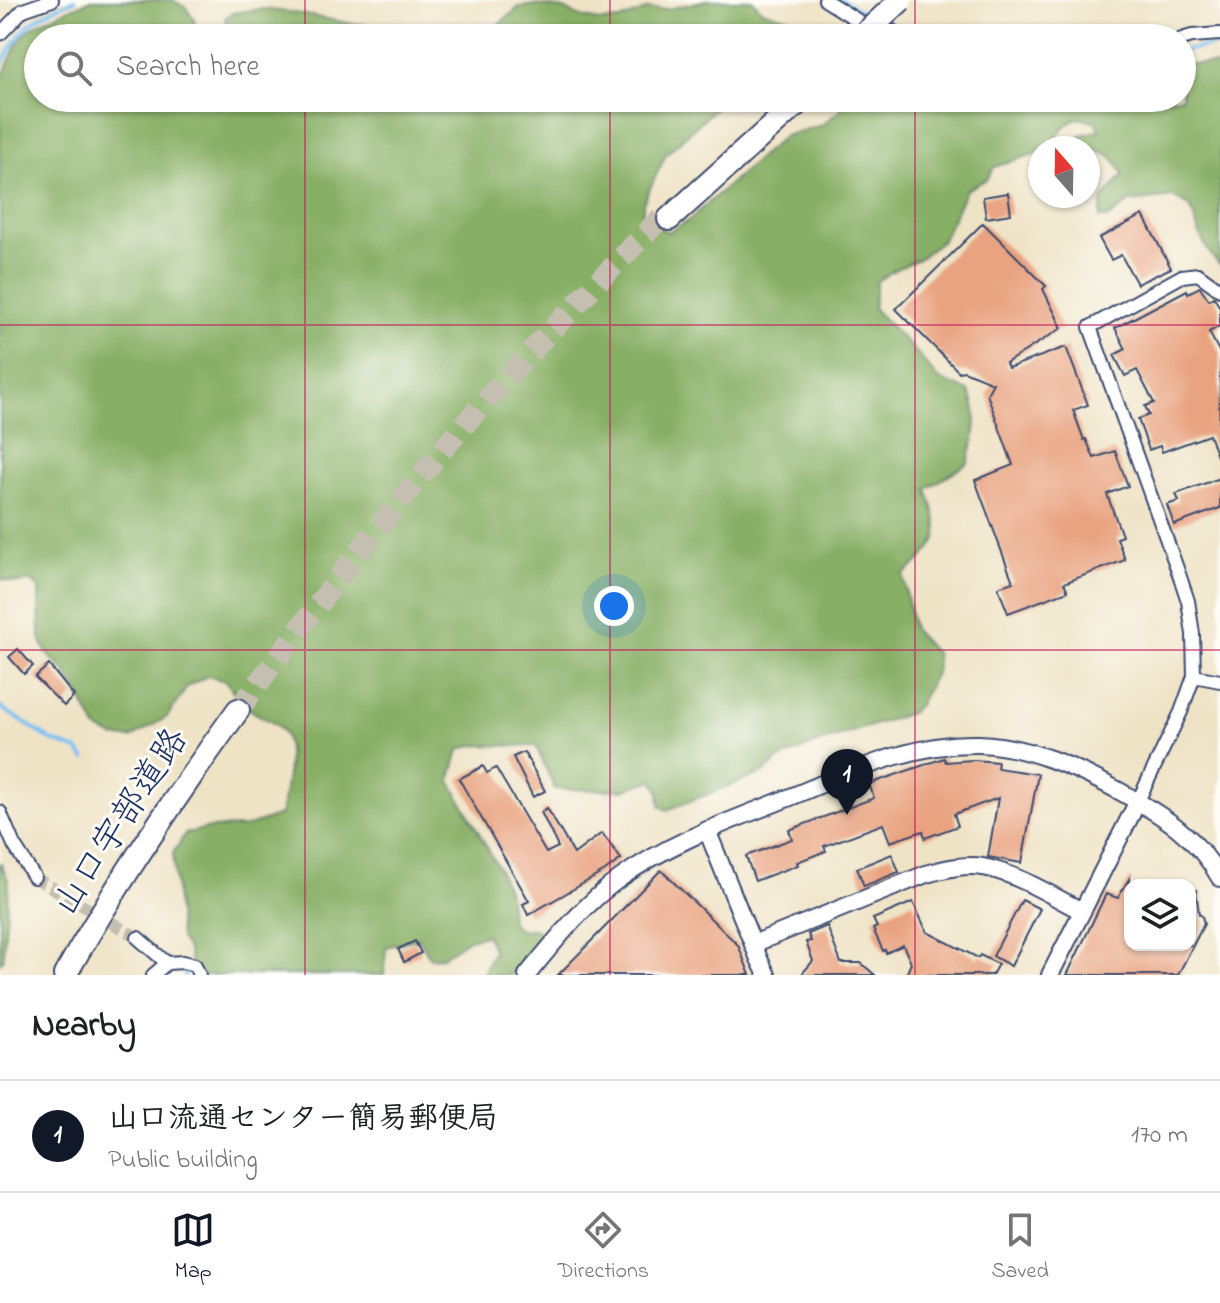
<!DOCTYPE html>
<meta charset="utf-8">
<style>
:root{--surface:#fff;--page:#f2f2f2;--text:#202124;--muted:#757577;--line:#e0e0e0;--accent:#111827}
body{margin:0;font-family:"Indie Flower","Klee One",sans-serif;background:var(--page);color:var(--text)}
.controls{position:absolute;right:24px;bottom:24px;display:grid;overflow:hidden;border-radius:16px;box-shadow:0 2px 6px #0004}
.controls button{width:72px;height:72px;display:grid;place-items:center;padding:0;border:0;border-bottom:2px solid var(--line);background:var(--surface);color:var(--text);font:40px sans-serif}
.compass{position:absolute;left:1028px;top:136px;width:72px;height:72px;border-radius:50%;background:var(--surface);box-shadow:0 2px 6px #0004;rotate:340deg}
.you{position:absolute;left:614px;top:606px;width:28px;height:28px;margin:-20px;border:6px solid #fff;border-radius:50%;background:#1a73e8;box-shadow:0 0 0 12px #1a73e833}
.badge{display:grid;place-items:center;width:52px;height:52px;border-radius:50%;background:var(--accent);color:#fff;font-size:26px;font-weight:700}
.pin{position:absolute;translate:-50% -66px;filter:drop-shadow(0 2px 4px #0008)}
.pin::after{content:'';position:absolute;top:42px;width:28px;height:24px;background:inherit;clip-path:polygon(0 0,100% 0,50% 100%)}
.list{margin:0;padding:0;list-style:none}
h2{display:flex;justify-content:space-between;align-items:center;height:104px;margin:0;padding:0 32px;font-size:34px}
h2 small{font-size:26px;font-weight:400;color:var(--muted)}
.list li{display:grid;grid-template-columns:52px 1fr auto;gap:24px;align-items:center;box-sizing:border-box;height:112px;padding:0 32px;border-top:2px solid var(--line)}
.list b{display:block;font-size:30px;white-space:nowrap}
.list p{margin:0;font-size:26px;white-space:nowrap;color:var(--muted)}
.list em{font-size:26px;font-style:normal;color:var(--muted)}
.icon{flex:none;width:44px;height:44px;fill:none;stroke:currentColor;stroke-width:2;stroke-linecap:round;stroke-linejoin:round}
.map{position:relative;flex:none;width:1220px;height:975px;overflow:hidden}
.search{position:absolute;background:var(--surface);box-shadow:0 2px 6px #0004;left:24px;right:24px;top:24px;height:88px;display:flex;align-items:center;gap:20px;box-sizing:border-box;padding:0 28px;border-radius:44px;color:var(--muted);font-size:30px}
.sheet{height:216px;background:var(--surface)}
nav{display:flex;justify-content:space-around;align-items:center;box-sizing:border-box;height:112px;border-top:2px solid var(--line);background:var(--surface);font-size:22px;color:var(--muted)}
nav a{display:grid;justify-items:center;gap:4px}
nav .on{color:var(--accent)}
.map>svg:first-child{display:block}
.forest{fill:#87af65;stroke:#516f62;stroke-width:2}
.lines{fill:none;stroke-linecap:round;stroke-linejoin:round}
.stream{stroke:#7bbff2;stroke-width:4}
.building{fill:#e9a380}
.minor-tunnel{stroke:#c5bfb1;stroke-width:12;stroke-dasharray:12 6;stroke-linecap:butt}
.motorway-tunnel{stroke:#c5bfb1;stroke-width:22;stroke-dasharray:22 11;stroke-linecap:butt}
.minor-casing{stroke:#3b4a6e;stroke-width:16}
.tertiary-casing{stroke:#3b4a6e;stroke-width:20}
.motorway-casing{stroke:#3b4a6e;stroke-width:26}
.minor{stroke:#fff;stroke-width:12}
.tertiary{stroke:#fff;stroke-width:16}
.motorway{stroke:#fff;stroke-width:22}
.motorway-bridge-casing{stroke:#3b4a6e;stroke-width:26;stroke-linecap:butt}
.motorway-bridge{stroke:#fff;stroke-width:22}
.grid{fill:none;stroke:#c2185b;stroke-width:2;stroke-opacity:0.55}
.labels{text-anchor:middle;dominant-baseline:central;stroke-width:6;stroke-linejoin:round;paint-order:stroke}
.street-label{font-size:36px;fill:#1b2f5e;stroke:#fdfcf7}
</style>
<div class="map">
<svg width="1220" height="975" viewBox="0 0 1220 975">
<rect width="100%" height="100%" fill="#fdfcf7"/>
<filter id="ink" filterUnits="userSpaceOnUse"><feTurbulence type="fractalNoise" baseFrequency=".0125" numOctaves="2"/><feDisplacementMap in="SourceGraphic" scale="16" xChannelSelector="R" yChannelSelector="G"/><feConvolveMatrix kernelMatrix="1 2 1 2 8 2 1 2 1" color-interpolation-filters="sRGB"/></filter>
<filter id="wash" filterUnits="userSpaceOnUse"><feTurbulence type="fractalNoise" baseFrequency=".006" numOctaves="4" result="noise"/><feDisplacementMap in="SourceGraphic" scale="32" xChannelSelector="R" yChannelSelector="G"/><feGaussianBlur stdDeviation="1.8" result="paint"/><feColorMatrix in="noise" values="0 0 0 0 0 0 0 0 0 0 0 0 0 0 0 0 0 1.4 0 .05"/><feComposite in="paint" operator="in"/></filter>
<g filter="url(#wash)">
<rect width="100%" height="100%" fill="#efe3c6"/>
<g class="forest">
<path d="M91,0H173L186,8L194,19L197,38H38V98H730L721,103L666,154L643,203V218L668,232L689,220L784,136L822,125L839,111L848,98H1182V64H1210L1220,66V265C1203,249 1197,227 1190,206L1173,197L1129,202L1109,218H1100L1102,200L1123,175C1114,153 1105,151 1082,147L1080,135L1099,131L1096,121L1076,118L1063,128L1049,148H1040V152L994,167L987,179L966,190L943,239L919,259L896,269L877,281L873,308L916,352L938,379L969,391C981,417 975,436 968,463L927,489C931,501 939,523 937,535C934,549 913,567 903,575L913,629L936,654L937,669L919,705L910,713L815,744L781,758L763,773L667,810L660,806L659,791L653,780L623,790L555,789L536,746L472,745L459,750L450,781L499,869L509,895L511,922L520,930L535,929L544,936L511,975H482L494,951L486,935L469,939L442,957L430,958L419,938L386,947L384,975H193L188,950L180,939L173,853L186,833L210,828L246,827L280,815C284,793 296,748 281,729C275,722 263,718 255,713C242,704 234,694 226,681L207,676L188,686L167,717L131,738L114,737L96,728L77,690L65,671L47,654L40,638L39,588L33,581L16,583L0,579V83C6,70 11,54 19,41C32,21 69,10 91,0Z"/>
<path d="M707,0H753L761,10L792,19L801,33L800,38H229L225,18L233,13L261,9L290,12L348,23L478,34L498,25L519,7L536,5L564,9L581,17L600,21L620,20L648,9H668Z"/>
<path d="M0,862L9,882L3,960L0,963Z"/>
</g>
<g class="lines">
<g class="stream">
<path d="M841,0L862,12L868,19"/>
<path d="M1182,51L1220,44"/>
<path d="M0,67C20,29 33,16 74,0"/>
<path d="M0,707L51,740L77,750L85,759"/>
<path d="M184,966L185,975"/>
</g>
</g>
<g id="blocks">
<g class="building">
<path d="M1008,193L1011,214L986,218L983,197Z"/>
<path d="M1143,215L1171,268L1137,284L1121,255L1111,260L1099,238Z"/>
<path d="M983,223L1046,286L1043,289L1062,328L1006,363L1008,368L1066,347L1088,405L1073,410L1084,440L1086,439L1094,458L1115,451L1128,486L1107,494L1122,536L1117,538L1125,560L1064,583L1068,591L1008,613L998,587L1013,582L975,480L1013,465L987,394L993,383L964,371L959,372L896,309Z"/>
<path d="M1200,287L1209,300L1214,297L1220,308V326L1209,332L1220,353L1219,462L1209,435L1162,452L1160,446L1149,450L1138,419L1149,415L1145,406L1154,403L1137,370L1125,376L1114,355L1126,349L1115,328L1187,290L1188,293Z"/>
<path d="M1220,478V508L1174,525L1167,505L1179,501L1176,494Z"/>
<path d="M18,649L33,666L24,674L9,657Z"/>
<path d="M49,665L74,696L64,706L35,677Z"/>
<path d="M524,752L545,791L533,797L513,757Z"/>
<path d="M944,758L946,762L972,760L998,762L997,768L1038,774L1022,863L988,857L998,798L954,814L958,826L925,838L923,831L890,842L883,824L824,846L826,851L797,862L798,865L755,881L746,856L792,839L789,830L874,798L869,784Z"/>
<path d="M483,766L487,773L496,768L546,853L558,847L541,812L547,808L574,854L602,833L621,859L605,871L528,915L523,904L529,901L459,779Z"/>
<path d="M892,854L899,872L864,886L857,868Z"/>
<path d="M661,870L738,945L750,975H558Z"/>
<path d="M1130,877V945H1190V890H1196L1199,914L1202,916L1204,924L1178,975H1067L1106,894L1118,898Z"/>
<path d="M1022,900L1040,909L1011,966L993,956Z"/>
<path d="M913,902L927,932L978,958L980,955L998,964L992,975H906L911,963L903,945L886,953L885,950L883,951L873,929L877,927L873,919Z"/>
<path d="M827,926L841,963H861L875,975H801L813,961L806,942L811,941L808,934Z"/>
<path d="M415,941L421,953L404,962L398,949Z"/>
</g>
</g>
</g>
<g filter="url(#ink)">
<use href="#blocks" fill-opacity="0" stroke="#3b4a6e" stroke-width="2"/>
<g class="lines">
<path class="minor-tunnel" d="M34,877L138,938"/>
<path class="motorway-tunnel" d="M238,710C308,618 376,526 452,439C519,361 592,288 664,215"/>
<defs>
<g id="minor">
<path d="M825,0L873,30L892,31L904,38"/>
<path d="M0,34L23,10L52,0"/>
<path d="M1182,39L1192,36L1220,34"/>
<path d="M1194,676L1220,681"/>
<path d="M1138,801L1181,712L1194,676L1193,634L1188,601L1179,574L1090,327L1182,276L1198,274L1220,290"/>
<path d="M0,812L14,845L34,877"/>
<path d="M138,938L167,963L153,975"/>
<path d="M167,963L183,962L195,965L199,975"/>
</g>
<g id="tertiary">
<path d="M707,830L759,959L767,975"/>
<path d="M753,944L926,874C944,869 964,864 983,867C1016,873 1052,896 1082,911"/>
<path d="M527,975C555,941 583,905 619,879C670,842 730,821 788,798C849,773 911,742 979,744C1030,746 1077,768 1121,792C1162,815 1196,835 1220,878"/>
<path d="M1050,975L1138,801"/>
</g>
<g id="motorway">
<path d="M669,219L803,98"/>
<path d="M65,975C118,881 175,797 238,710"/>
</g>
</defs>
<use href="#minor" class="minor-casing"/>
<use href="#tertiary" class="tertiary-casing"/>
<use href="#motorway" class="motorway-casing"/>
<use href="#minor" class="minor"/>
<use href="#tertiary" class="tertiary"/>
<use href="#motorway" class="motorway"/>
<defs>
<path id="motorway-bridge" d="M860,38L901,0"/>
</defs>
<use href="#motorway-bridge" class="motorway-bridge-casing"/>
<use href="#motorway-bridge" class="motorway-bridge"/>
</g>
</g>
<path class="grid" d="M305,0V38M610,0V38M915,0V38M305,98V975M610,98V975M915,98V975M0,325H1220M0,650H1220"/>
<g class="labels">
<g class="street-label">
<text transform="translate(122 823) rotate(-57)">山口宇部道路</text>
</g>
</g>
</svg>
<div class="controls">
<button><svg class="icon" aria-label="layers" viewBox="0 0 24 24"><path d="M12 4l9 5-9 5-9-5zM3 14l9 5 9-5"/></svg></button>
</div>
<svg class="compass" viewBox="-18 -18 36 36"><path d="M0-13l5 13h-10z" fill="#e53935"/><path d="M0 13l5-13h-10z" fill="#757577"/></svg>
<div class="you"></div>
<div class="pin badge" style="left:847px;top:815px">1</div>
<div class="search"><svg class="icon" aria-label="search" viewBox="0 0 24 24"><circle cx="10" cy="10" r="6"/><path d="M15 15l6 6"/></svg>Search here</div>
</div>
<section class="sheet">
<h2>Nearby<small></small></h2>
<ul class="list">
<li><span class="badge">1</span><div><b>山口流通センター簡易郵便局</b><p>Public building</p></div><em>170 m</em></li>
</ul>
</section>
<nav>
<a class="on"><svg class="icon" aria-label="map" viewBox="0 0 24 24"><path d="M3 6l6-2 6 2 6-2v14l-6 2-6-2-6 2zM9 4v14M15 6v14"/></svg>Map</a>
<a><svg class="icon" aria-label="directions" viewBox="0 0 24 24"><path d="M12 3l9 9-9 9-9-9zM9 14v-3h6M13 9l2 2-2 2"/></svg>Directions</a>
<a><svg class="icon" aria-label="saved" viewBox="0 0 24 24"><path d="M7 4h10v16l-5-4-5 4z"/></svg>Saved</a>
</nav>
